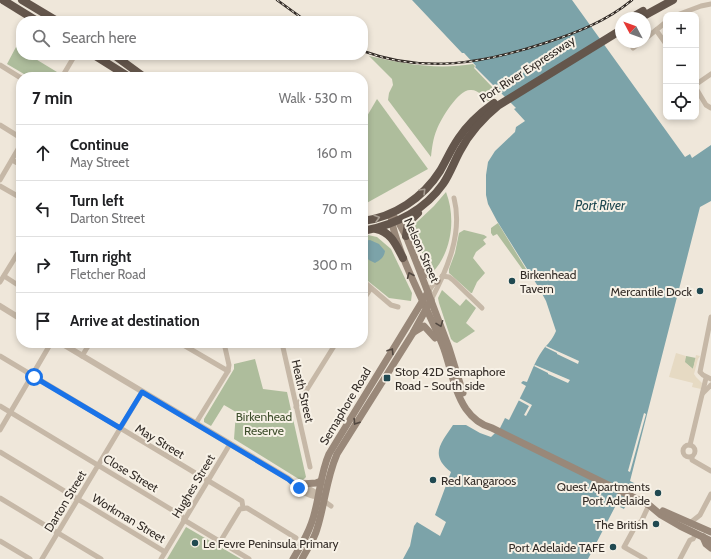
<!DOCTYPE html>
<meta charset="utf-8">
<style>
:root{--surface:#fff;--page:#f2f2f2;--text:#202124;--muted:#757577;--line:#e0e0e0}
body{margin:0;font-family:Cabin,sans-serif;background:var(--page);color:var(--text)}
.controls{position:absolute;right:12px;top:12px;display:grid;overflow:hidden;border-radius:8px;box-shadow:0 2px 6px #0003}
.controls button{width:36px;height:36px;display:grid;place-items:center;padding:0;border:0;border-bottom:1px solid var(--line);background:var(--surface);color:var(--text);font:20px sans-serif}
.compass{position:absolute;left:615px;top:12px;width:36px;height:36px;border-radius:50%;background:var(--surface);box-shadow:0 2px 6px #0003;rotate:311deg}
.stop{position:absolute;width:12px;height:12px;margin:-9px;border:3px solid #1a73e8;border-radius:50%;background:#fff}
.stop.end{background:#1a73e8;border-color:#fff;box-shadow:0 1px 4px #0008}
.list{margin:0;padding:0;list-style:none}
h2{display:flex;justify-content:space-between;align-items:center;height:52px;margin:0;padding:0 16px;font-size:17px}
h2 small{font-size:13px;font-weight:400;color:var(--muted)}
.list li{display:grid;grid-template-columns:26px 1fr auto;gap:12px;align-items:center;box-sizing:border-box;height:56px;padding:0 16px;border-top:1px solid var(--line)}
.list b{display:block;font-size:15px;white-space:nowrap}
.list p{margin:0;font-size:13px;white-space:nowrap;color:var(--muted)}
.list em{font-size:13px;font-style:normal;color:var(--muted)}
.icon{flex:none;width:22px;height:22px;fill:none;stroke:currentColor;stroke-width:2;stroke-linecap:round;stroke-linejoin:round}
.map{position:relative;flex:none;width:711px;height:559px;overflow:hidden}
.search{position:absolute;background:var(--surface);box-shadow:0 2px 6px #0003;left:16px;top:16px;width:352px;height:44px;display:flex;align-items:center;gap:10px;box-sizing:border-box;padding:0 14px;border-radius:16px;color:var(--muted);font-size:15px}
.panel{position:absolute;background:var(--surface);box-shadow:0 2px 6px #0003;left:16px;top:72px;width:352px;height:276px;border-radius:16px}
.map>svg:first-child{display:block}
.green{fill:#aebd9c}
.plaza{fill:#e6dac3}
.water{fill:#7ca3a9}
.pier{fill:#efe7da}
.lines{fill:none;stroke-linecap:round;stroke-linejoin:round}
.minor{stroke:#c6b8a7;stroke-width:5}
.tertiary{stroke:#c6b8a7;stroke-width:6}
.secondary{stroke:#998879;stroke-width:7}
.trunk{stroke:#64564c;stroke-width:8}
.rail-casing{stroke:#332c27;stroke-width:2.5}
.rail{stroke:#f7f1e6;stroke-width:1;stroke-dasharray:3;stroke-linecap:butt}
.oneway{stroke:#a69c91}
.oneway2{stroke:#524840}
.route{stroke:#1a73e8;stroke-width:5}
.poi-dot{fill:#204951;stroke:#f7f1e6;stroke-width:1.5}
.labels{text-anchor:middle;dominant-baseline:central;stroke-width:4;stroke-linejoin:round;paint-order:stroke}
.street-label{font-size:12px;fill:#332c27;stroke:#f7f1e6}
.poi-label{font-size:12px;fill:#332c27;stroke:#f7f1e6;text-anchor:start}
.park-label{font-size:12px;fill:#3f4f2d;stroke:#f7f1e6}
.water-label{font-size:13px;font-style:italic;fill:#204951;stroke:#f7f1e6}
</style>
<div class="map">
<svg width="711" height="559" viewBox="0 0 711 559">
<rect width="100%" height="100%" fill="#efe7da"/>
<g class="green">
<path d="M16,47L21,50V55H29L57,72L55,77H29L7,64Z"/>
<path d="M369,56C404,64 437,70 473,64L475,66L474,68L495,90L497,89L501,93L488,101C483,97 478,89 470,90C458,90 441,119 437,129C433,138 432,148 431,157L388,100L389,93L393,85L392,79Z"/>
<path d="M377,99L428,169L363,205V123Z"/>
<path d="M446,192C456,218 452,251 433,272L414,239L413,230L416,223L434,206Z"/>
<path d="M498,223L526,269L523,270L497,234L493,236L491,233V228Z"/>
<path d="M464,230L484,235L487,237L483,240L486,244L476,252L473,258L485,273L477,282L472,293H471L449,273V269L455,253L459,233Z"/>
<path d="M368,235L377,237L391,249L412,293L411,301L389,298L363,277V236Z"/>
<path d="M442,290L460,306L466,299L476,308L466,323L475,331L457,343L454,342L451,339L439,303L438,298Z"/>
<path d="M686,356L696,358L693,369L684,362Z"/>
<path d="M255,359L263,389L287,392L306,477L302,481L234,439L236,412L224,405L211,426L204,422V419L234,369V364Z"/>
<path d="M186,527L241,559H167Z"/>
</g>
<path class="plaza" d="M676,353L686,356L685,362L693,369L696,355L700,356L698,359L694,374L696,377L702,383L701,389L692,387L693,383L669,377Z"/>
<g class="water">
<path d="M412,0H572L685,157L690,154L692,158L711,145V201L700,207L630,481L636,484L624,509L616,505L588,559H403L410,546L414,526L417,522L440,536L446,522L435,515L451,472C429,455 441,443 453,425H466L480,433L491,437L500,428L505,418L509,420L526,386L521,383L523,381L527,382C532,370 537,357 545,347C550,342 553,338 556,331L546,301L539,288L497,221L488,204L486,195V175L488,162L495,151L515,132L516,127L525,121L514,109L516,108L475,67L476,66L464,53H462Z"/>
<path d="M370,240L379,244L385,251C384,258 380,260 375,263L369,260L363,254V241Z"/>
</g>
<g class="pier">
<path d="M546,346L579,361L578,364L557,354V353L545,347Z"/>
<path d="M535,365L570,380L568,383L548,374V373L534,366Z"/>
<path d="M519,398L532,405L526,416L524,415L529,406L518,400Z"/>
<path d="M644,413L646,414L630,472L628,471Z"/>
</g>
<g class="lines">
<g class="minor">
<path d="M677,15L701,6L711,4"/>
<path d="M656,30L666,44"/>
<path d="M645,39L666,22"/>
<path d="M633,48L641,42"/>
<path d="M0,65L21,78"/>
<path d="M62,77L75,55"/>
<path d="M698,83L711,74"/>
<path d="M697,90L706,105L711,108"/>
<path d="M0,125L21,138"/>
<path d="M12,160L21,165"/>
<path d="M0,180L21,144"/>
<path d="M0,186L21,198"/>
<path d="M4,276L21,287"/>
<path d="M442,276L449,277L453,280L482,308"/>
<path d="M363,281L391,305L398,307"/>
<path d="M0,282L21,248"/>
<path d="M428,292L432,286L439,279"/>
<path d="M363,300L371,288"/>
<path d="M431,300C447,270 463,233 454,198"/>
<path d="M711,317L700,372L703,375L711,379"/>
<path d="M180,343L228,371"/>
<path d="M282,343L310,467"/>
<path d="M0,356L242,501L243,508"/>
<path d="M82,356L90,343"/>
<path d="M703,393L711,385"/>
<path d="M0,406L182,516L184,520L249,559"/>
<path d="M296,407L336,343"/>
<path d="M196,423L228,371L229,365L224,343"/>
<path d="M0,430L51,343"/>
<circle cx="689" cy="451" r="6"/>
<path d="M690,445L706,378"/>
<path d="M0,452L165,552"/>
<path d="M692,457V460L711,471"/>
<path d="M0,498L101,559"/>
<path d="M324,501L331,506"/>
<path d="M690,523L700,515L711,494"/>
<path d="M0,541L30,559"/>
<path d="M220,542L240,509L247,508L296,538"/>
<path d="M42,559L142,392"/>
<path d="M161,559L230,444"/>
<path d="M645,559L624,547L636,525L641,522L649,505"/>
<path d="M680,559L690,540L693,539L696,534"/>
</g>
<g class="tertiary">
<path d="M0,306L21,319"/>
<path d="M61,343L289,479C296,486 307,497 318,496"/>
<path d="M299,483L316,493L319,497"/>
</g>
<g class="secondary">
<path d="M391,214C391,226 396,237 400,249C412,283 431,315 444,349C451,369 454,391 466,409C473,419 481,425 492,428L649,505L661,515L680,526L711,541"/>
<path d="M394,217L398,221L406,236L419,269L449,348L463,393"/>
<path d="M420,269L435,280L437,281"/>
<path d="M414,332L424,326L435,338"/>
<path d="M302,484L316,483L321,481"/>
<path d="M663,511L711,532"/>
<path d="M703,537L706,544L711,548"/>
<path d="M293,559C302,544 311,529 315,511C320,492 321,472 329,454L428,292"/>
<path d="M302,559C307,549 314,540 317,529C325,504 326,479 337,454L413,333L431,300"/>
</g>
<g class="trunk">
<path d="M3,0L37,21"/>
<path d="M22,0L57,21"/>
<path d="M631,18L643,11"/>
<path d="M640,18L673,0"/>
<path d="M94,55L129,77"/>
<path d="M114,55L144,77"/>
<path d="M363,221C394,217 423,198 440,171C446,161 451,149 458,139C467,125 480,113 494,103"/>
<path d="M376,229C391,232 396,245 403,258"/>
<path d="M363,231C394,225 424,211 443,184C450,174 454,162 460,151C470,132 483,118 499,105L621,30"/>
<path d="M406,236L408,223L418,213"/>
</g>
<defs>
<g id="rail">
<path d="M277,0L306,21"/>
<path d="M363,51C425,74 484,63 545,43C576,33 607,21 632,0"/>
</g>
</defs>
<use href="#rail" class="rail-casing"/>
<use href="#rail" class="rail"/>
</g>
<defs><path id="oneway-chevron" d="M-2-3.5L2.5 0L-2 3.5" fill="none" stroke-width="1.6" stroke-linecap="round" stroke-linejoin="round"/></defs>
<g class="oneway">
<use href="#oneway-chevron" transform="translate(423 191) rotate(-45)"/>
<use href="#oneway-chevron" transform="translate(377 218) rotate(-16)"/>
</g>
<g class="oneway2">
<use href="#oneway-chevron" transform="translate(410 275) rotate(-113)"/>
<use href="#oneway-chevron" transform="translate(440 324) rotate(69)"/>
<use href="#oneway-chevron" transform="translate(391 351) rotate(-58)"/>
<use href="#oneway-chevron" transform="translate(356 422) rotate(122)"/>
</g>
<g class="lines">
<path class="route" d="M34,377L120,428L142,392L288,479L299,488"/>
</g>
<g class="poi-dot">
<circle cx="512" cy="281" r="4"/>
<circle cx="700" cy="291" r="4"/>
<rect x="383" y="374" width="8" height="8" rx="2"/>
<circle cx="433" cy="480" r="4"/>
<circle cx="658" cy="493" r="4"/>
<circle cx="656" cy="524" r="4"/>
<circle cx="195" cy="543" r="4"/>
<circle cx="613" cy="547" r="4"/>
</g>
<g class="labels">
<g class="street-label">
<text transform="translate(527 69) rotate(-33)">Port River Expressway</text>
<text transform="translate(422 250) rotate(66)">Nelson Street</text>
<text transform="translate(303 391) rotate(77)">Heath Street</text>
<text transform="translate(345 406) rotate(-59)">Semaphore Road</text>
<text transform="translate(160 441) rotate(31)">May Street</text>
<text transform="translate(131 473) rotate(31)">Close Street</text>
<text transform="translate(193 486) rotate(-59)">Hughes Street</text>
<text transform="translate(65 501) rotate(-59)">Darton Street</text>
<text transform="translate(129 518) rotate(31)">Workman Street</text>
</g>
<g class="poi-label">
<text x="520" y="274">Birkenhead<tspan x="520" dy="14">Tavern</tspan></text>
<text x="692" y="291" text-anchor="end">Mercantile Dock</text>
<text x="395" y="371">Stop 42D Semaphore<tspan x="395" dy="14">Road - South side</tspan></text>
<text x="441" y="480">Red Kangaroos</text>
<text x="650" y="486" text-anchor="end">Quest Apartments<tspan x="650" dy="14">Port Adelaide</tspan></text>
<text x="648" y="524" text-anchor="end">The British</text>
<text x="203" y="543">Le Fevre Peninsula Primary</text>
<text x="605" y="547" text-anchor="end">Port Adelaide TAFE</text>
</g>
<g class="park-label">
<text x="264" y="416">Birkenhead<tspan x="264" dy="14">Reserve</tspan></text>
</g>
<g class="water-label">
<text x="600" y="205">Port River</text>
</g>
</g>
</svg>
<div class="controls">
<button>+</button>
<button>−</button>
<button><svg class="icon" aria-label="locate" viewBox="0 0 24 24"><circle cx="12" cy="12" r="6"/><path d="M12 2v4M12 18v4M2 12h4M18 12h4"/></svg></button>
</div>
<svg class="compass" viewBox="-18 -18 36 36"><path d="M0-13l5 13h-10z" fill="#e53935"/><path d="M0 13l5-13h-10z" fill="#757577"/></svg>
<div class="stop" style="left:34px;top:377px"></div>
<div class="stop end" style="left:299px;top:488px"></div>
<div class="search"><svg class="icon" aria-label="search" viewBox="0 0 24 24"><circle cx="10" cy="10" r="6"/><path d="M15 15l6 6"/></svg>Search here</div>
<section class="panel">
<h2>7 min<small>Walk · 530 m</small></h2>
<ul class="list">
<li><svg class="icon" aria-label="ahead" viewBox="0 0 24 24"><path d="M12 20V5M6 11l6-6 6 6"/></svg><div><b>Continue</b><p>May Street</p></div><em>160 m</em></li>
<li><svg class="icon" aria-label="left" viewBox="0 0 24 24"><path d="M17 20v-9H6M10 6l-5 5 5 5"/></svg><div><b>Turn left</b><p>Darton Street</p></div><em>70 m</em></li>
<li><svg class="icon" aria-label="right" viewBox="0 0 24 24"><path d="M7 20v-9h11M14 6l5 5-5 5"/></svg><div><b>Turn right</b><p>Fletcher Road</p></div><em>300 m</em></li>
<li><svg class="icon" aria-label="arrive" viewBox="0 0 24 24"><path d="M6 21V4h12l-3 4 3 4H6"/></svg><div><b>Arrive at destination</b></div></li>
</ul>
</section>
</div>
